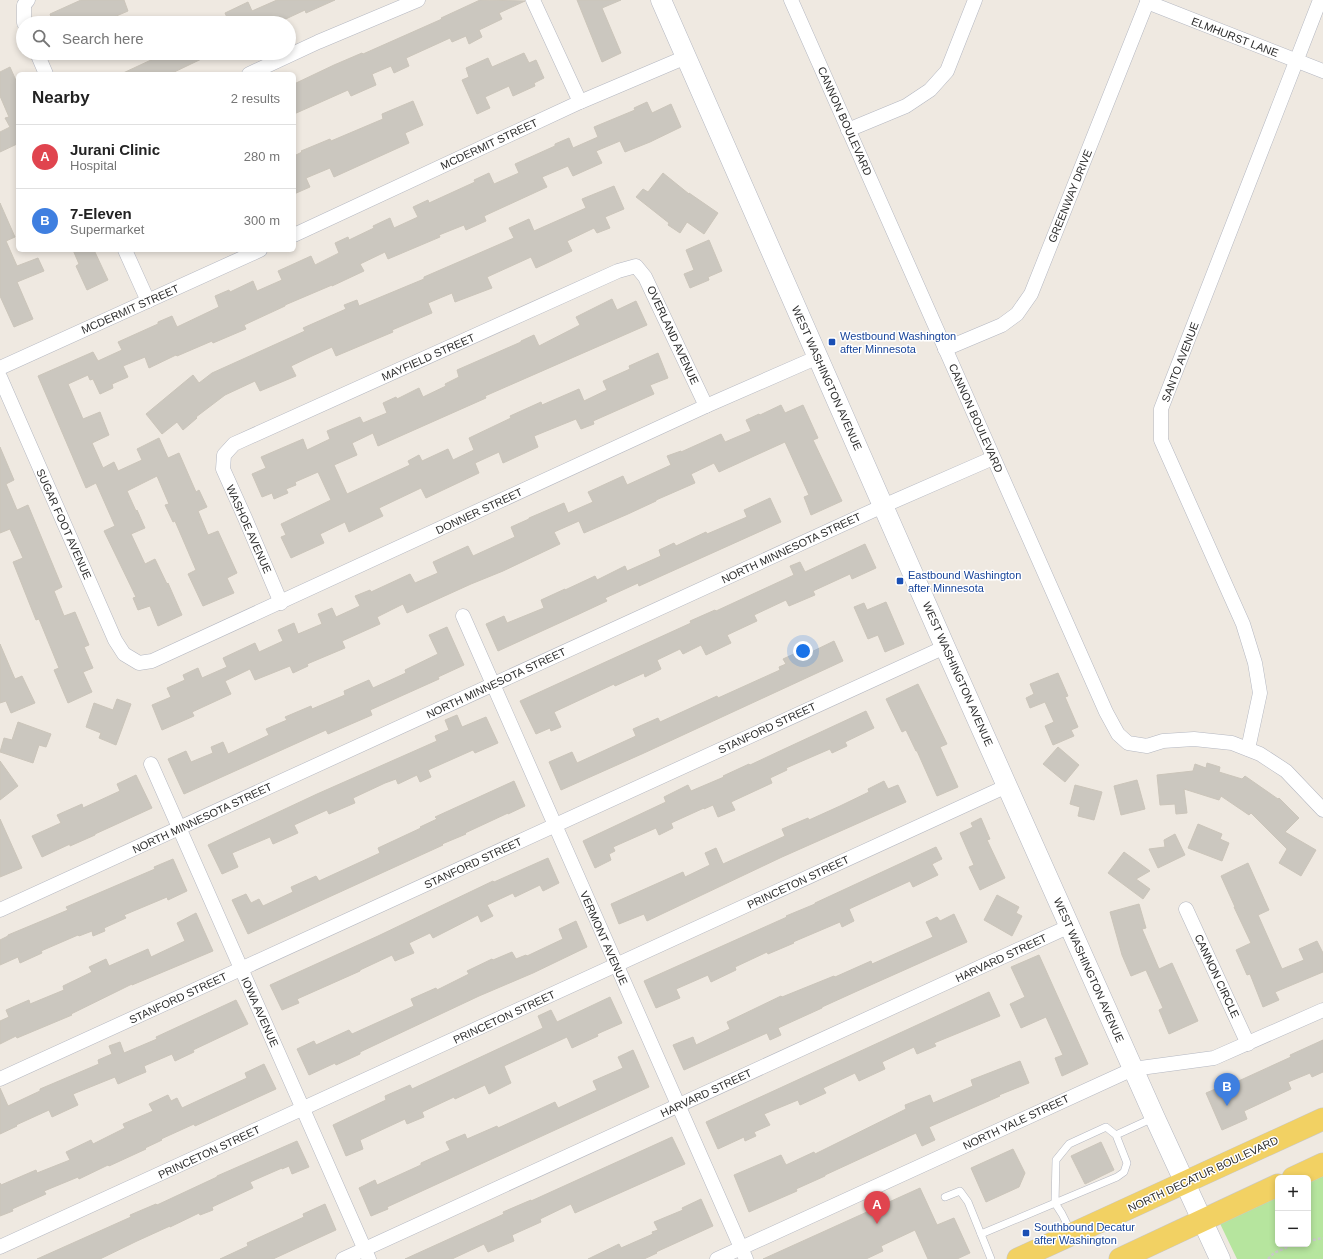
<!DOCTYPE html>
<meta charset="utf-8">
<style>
:root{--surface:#fff;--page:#f6f6f6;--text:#222;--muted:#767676;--line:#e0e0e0;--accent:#4264fb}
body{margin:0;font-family:Arial,sans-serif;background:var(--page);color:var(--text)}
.controls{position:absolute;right:12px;bottom:12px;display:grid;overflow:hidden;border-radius:6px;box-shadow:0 2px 6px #0003}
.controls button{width:36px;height:36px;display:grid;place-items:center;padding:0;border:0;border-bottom:1px solid var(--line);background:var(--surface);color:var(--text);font:20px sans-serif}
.you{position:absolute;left:803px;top:651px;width:14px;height:14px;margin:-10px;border:3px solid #fff;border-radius:50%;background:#1a73e8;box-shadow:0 0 0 6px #1a73e833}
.badge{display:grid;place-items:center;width:26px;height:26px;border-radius:50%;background:var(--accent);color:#fff;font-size:13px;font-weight:700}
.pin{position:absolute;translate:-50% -33px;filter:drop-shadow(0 1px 2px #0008)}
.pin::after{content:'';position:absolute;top:21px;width:14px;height:12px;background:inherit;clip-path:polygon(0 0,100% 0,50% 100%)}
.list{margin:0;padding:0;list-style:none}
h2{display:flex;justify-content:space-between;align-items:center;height:52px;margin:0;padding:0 16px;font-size:17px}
h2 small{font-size:13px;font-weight:400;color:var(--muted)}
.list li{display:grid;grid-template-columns:26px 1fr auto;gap:12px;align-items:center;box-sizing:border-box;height:64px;padding:0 16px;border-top:1px solid var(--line)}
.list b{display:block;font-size:15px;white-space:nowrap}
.list p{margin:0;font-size:13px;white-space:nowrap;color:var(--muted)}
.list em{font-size:13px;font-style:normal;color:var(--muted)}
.icon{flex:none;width:22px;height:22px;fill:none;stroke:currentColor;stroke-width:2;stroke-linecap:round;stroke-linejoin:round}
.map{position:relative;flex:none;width:1323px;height:1259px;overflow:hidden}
.search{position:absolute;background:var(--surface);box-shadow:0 2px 6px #0003;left:16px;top:16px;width:280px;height:44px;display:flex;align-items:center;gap:10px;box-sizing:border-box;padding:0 14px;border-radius:22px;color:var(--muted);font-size:15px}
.panel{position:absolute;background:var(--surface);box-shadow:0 2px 6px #0003;left:16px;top:72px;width:280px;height:180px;border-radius:6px}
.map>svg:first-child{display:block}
.green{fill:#b6e59e;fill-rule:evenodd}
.building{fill:#cbc7bf;stroke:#cbc5ba}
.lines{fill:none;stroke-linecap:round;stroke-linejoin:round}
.service-casing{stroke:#b4b7c1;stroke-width:8}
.minor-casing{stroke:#b4b7c1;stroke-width:15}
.secondary-casing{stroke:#b4b7c1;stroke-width:21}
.primary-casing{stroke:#c9c9c9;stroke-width:23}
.path{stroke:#c9c9c9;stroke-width:2.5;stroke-dasharray:3 2;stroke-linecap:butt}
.service{stroke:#fff;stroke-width:7}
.minor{stroke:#fff;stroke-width:14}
.secondary{stroke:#fff;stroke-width:20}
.primary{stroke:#f2d163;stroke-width:22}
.transit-dot{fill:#1a4fb4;stroke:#fff;stroke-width:1.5}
.labels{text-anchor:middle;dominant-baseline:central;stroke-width:3;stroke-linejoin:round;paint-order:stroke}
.street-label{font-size:11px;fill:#2e2e2e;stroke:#fff}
.transit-label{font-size:11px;fill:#164399;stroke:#fff;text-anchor:start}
</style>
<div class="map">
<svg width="1323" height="1259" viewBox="0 0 1323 1259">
<rect width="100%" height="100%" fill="#efe9e1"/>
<path class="green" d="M1323,1158V1259H1237L1213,1209L1221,1201ZM1278,1178H1308V1244H1278Z"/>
<g class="building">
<path d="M81,0H124L128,11L100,23H53L50,14Z"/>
<path d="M277,0H335L306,13L305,10L277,23H228L229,22L225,13L248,2L252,11Z"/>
<path d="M480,0L525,1L499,13L502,19L479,30L482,37L469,44L466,36L452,42L450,38L406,58L409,66L394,73L391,66L372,74L376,85L351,96L348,90L294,114V84L334,65L362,53L363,54L442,19L441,18Z"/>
<path d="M577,0H621L602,8L621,53L602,62Z"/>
<path d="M166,53H214L170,74H121Z"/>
<path d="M524,53L529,63L536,60L544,78L534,83L535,86L513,96L509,86L485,97L490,108L477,114L462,80L469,77L466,68L488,58L492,67Z"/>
<path d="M10,67L18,85V145L17,144L0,152V132L10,127L5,118L9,117L0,96V72Z"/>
<path d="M413,101L423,125L405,133L409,143L334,177L330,168L306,178L310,187L294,194V151L296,155L302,152L301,151L330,139L331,141L383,119L382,114Z"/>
<path d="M647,102L652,113L671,104L681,127L650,142L625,152L620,141L596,151L602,163L573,176L568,166L542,177L547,187L484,216L486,221L466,230L464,225L439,235L440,237L388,259L385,252L360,264L364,271L332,286V285L285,305V306L244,325L246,329L213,343L212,341L177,356L176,355L149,368L145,357L123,366L128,377L112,384L113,388L100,394L93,379L90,380L88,375L68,384L83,419L100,412L109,435L92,443L103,468L114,462L118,471L142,460L137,449L159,438L168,458L179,453L196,492L199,490L207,507L198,511L208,535L218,531L237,573L227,578L234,593L203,606L188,574L196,570L175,521L173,522L165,505L169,504L157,476L127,491L136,511L137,510L145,528L131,534L145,564L155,559L167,584L168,583L182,615L158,626L150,606L138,610L133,598L136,597L104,531L115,526L96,483L86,488L38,376L93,352L98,361L122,350L118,342L158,324V322L172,316L177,327L219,307L215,296L229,290L230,292L253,281L257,291L282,280L278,271L311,256L315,265L339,253L335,243L348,237L349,240L374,228L373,226L390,218L394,228L418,217L413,207L428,200L429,203L475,182L474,180L489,173L494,184L519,173L515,164L555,146V144L569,138L573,148L598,137L594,127L635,110L634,108Z"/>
<path d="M663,173L689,194V193L718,213L704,234L687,222L680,233L668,225L669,223L636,197L643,189L648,192Z"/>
<path d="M614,186L624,209L605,217L610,228L597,233L594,228L567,241L572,251L549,262L536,268L531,257L487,277L492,288L455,302L452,293L428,303L432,313L392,330L393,332L336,356L332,347L312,356L291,366L296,376L260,391L255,381L225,395L196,417L197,418L183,430L177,422L162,434L146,414L193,375L199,383L212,373L305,331L303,328L346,309L344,305L357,300L359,306L424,279V277L514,238L509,228L529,219L534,231L586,208L582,199Z"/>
<path d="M0,203L15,237L6,241L17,266L38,258L44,271L17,282L33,319L14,327L0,296Z"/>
<path d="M709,240L722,271L708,277L709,280L690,288L684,274L694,270L686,250Z"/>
<path d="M73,250H94L108,280L87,290L76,266L79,264Z"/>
<path d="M612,299L617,310L636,301L647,325L485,396L486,398L378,446L373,433L352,443L357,455L334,465L347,494L410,465L408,461L419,455L422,461L448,449L453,460L474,450L469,438L511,418L510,416L541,402L542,405L579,389L584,401L607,390L603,381L630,369L629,366L658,353L668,378L650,385L654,394L593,421L594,424L581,429L576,419L534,436L538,447L503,463L499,452L475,463L479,473L426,498L421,488L379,508L383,516L349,532L345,522L320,534L324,543L291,558L281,537L286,535L281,524L331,500L318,472L295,482L296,485L286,489L288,493L274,499L272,493L262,497L252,474L266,468L261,457L303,439L307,450L330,439L327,431L360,417L363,423L387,413L383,403L396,397L397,399L419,388L423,397L446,386L445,384L459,377L457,370L521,342V341L534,335L539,346L580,325L576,317Z"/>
<path d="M781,405L785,413L803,405L818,438L813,440L842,501L811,515L804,497L809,495L785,442L719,472L714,463L691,474L695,483L656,500V501L628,514L584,533L579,521L554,532L560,544L503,571L471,584L407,613L403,604L377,617L380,624L342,641L345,648L307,664L308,666L293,673L290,666L255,680L250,669L225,681L231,694L192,712L194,716L162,730L152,705L171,697L167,688L185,680L183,675L198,668L202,678L227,667L223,658L255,643L259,652L283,641L278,630L294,623L298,634L322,624L318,614L332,608L336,617L360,606L355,596L370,590L371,592L410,574L415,583L438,573L433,562L468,546L473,556L495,546L515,537L511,527L529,519V518L564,503L568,513L593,502L588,492L623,476L627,485L671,465L667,456L681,451V452L721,434L725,442L751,431L746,420L759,414L760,415Z"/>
<path d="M0,447L14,480L6,484L17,510L28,505L62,587L54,591L64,616L75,612L89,645L84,647L93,668L83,672L92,692L68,703L54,670L59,668L39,619L36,620L13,562L23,558L10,529L0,533Z"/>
<path d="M770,498L781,522L639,586L638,583L605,598L607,601L577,615L498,651L486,624L504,616L507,623L544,608L541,600L565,589V590L595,576L597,580L625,566L627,571L661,556L659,550L674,543L676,546L706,532L707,534L747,517L744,510Z"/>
<path d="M865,544L876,568L852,579L850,574L813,591L815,595L789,606L786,600L754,615L757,621L727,635L731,643L706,655L701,645L683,654L680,649L657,660L661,669L645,677L644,673L615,686L614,684L554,712L561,727L551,731L550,728L536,734L520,701L691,623L690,621L715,610L716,611L794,575L790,566L800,562L805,572Z"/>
<path d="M886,602L904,644L885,652L878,635L868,639L854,607L864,603L867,610Z"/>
<path d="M447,627L464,665L438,677L439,679L370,710L372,715L328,734L326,730L184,794L168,759L186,751L191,762L213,753L211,747L223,742L228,754L269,735L266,729L287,720L285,717L311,706L312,709L345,695L344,691L369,680L373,688L406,673L405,670L438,654L429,635Z"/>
<path d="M834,641L843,661L644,753L561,790L549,762L572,752L577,763L636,736L633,729L658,718L660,722L717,696L718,698L780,670L779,667L786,664L783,659L798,652L801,657Z"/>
<path d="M0,644L15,679L22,676L35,703L11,713L6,701L0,703Z"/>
<path d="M1058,673L1068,696L1065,697L1078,727L1071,730L1074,736L1053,745L1045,726L1054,722L1045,702L1030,708L1026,698L1034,694L1030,684Z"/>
<path d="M918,684L947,744L940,747L958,787L937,796L917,751H916L906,730L902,732L886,699Z"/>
<path d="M117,699L131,704L116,745L99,738L101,733L86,727L94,703L113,710Z"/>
<path d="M866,711L874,728L845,742L847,746L832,753L830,749L786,768L787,770L770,778L772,783L731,802L735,810L718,817L713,805L704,809V808L671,823L673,828L659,835L656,828L613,847L615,851L609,854L611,860L595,868L583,841L666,802L664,797L688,785L691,791L724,777L723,776L749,764L750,765L782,750Z"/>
<path d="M457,715L462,727L486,717L498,743L475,753L473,750L428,770L431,777L420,782L417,775L398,784L396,779L385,783L353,798L355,803L329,814L327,810L294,825L298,833L273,844L270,837L232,853L238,867L222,874L208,845L317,794L437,741L435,736L449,730L445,720Z"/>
<path d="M18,722L51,734L46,747L39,745L33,763L0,752L4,738L12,740Z"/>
<path d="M1058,747L1079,765L1065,782L1043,764Z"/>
<path d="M0,761L18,786L0,800Z"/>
<path d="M1207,763L1220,767L1219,772L1242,779L1245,776L1278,799L1279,798L1299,818L1285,832L1316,850L1301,876L1279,863L1287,849L1251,813L1249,815L1221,796L1219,800L1184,789L1187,813L1176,814L1175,804L1160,805L1157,775L1193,771L1195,764L1206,768Z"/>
<path d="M136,775L152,808L95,834V835L70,846V844L42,857L32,836L61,823L57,815L82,804L83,808L120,791L117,784Z"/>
<path d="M1137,780L1145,809L1121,815L1114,786Z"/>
<path d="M514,781L525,806L508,814V813L465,833L466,834L442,844L443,845L248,934L232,900L246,894L251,903L259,899L263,906L293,892L291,887L316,876L319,881L380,853L378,848L421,828L420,827L437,819L435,817Z"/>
<path d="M884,781L888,789L898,785L906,802L782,857L647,921L644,914L619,924L611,904L683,872L685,877L710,865L705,853L716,848L723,864L785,836L782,829L808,818L809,820L840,806L869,792L868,789Z"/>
<path d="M1075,785L1102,792L1094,820L1078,816L1080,807L1070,804Z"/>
<path d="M981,818L990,839L987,840L1005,878L980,890L969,867L974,865L960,833L973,827L971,823Z"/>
<path d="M0,819L22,868L0,877Z"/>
<path d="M1198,824L1222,834L1220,839L1229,843L1222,861L1188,848Z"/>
<path d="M1175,834L1185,855L1158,868L1149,849L1165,847L1164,840Z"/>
<path d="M936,847L942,859L932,864L938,875L913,887L910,881L849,909L854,921L842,927L840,922L793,942L794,943L768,954L767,952L735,967L736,970L711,982L708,975L676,989L680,998L656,1008L644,981L787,917L786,916L815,904V903Z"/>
<path d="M1124,852L1150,871L1136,879L1150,889L1143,899L1108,873Z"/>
<path d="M548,858L559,883L543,891L540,885L515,897L513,893L487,905L493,916L481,922L478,915L433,938L430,933L409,943L414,953L395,961L392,955L360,970V971L297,999L299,1003L282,1010L270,985L378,936L493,881L494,882Z"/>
<path d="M173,859L187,891L168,900L167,897L124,915L126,918L104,928L105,931L93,936L92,931L79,936L78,935L41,951L42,953L20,963L18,957L0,965V940L8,936V935L68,910L66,907L155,869L154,867Z"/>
<path d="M1248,863L1269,910L1258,915L1282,969L1304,960L1299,949L1317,941L1323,953V972L1275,992L1279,1000L1263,1007L1250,974L1247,975L1236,950L1251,943L1234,907H1235L1221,876Z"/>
<path d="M997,895L1019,907L1016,913L1022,916L1012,936L984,920Z"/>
<path d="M1139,904L1146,928L1142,929L1159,969L1172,963L1198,1021L1169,1034L1159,1010L1163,1008L1146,970L1131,976L1122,955L1110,912Z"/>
<path d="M196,913L213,951L132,985V984L71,1014L72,1015L17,1038L16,1036L0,1044V1021L9,1017L6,1010L29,1000L30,1004L64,990L63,986L92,972L89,967L106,959L109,966L148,949L151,957L185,941L177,923Z"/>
<path d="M954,914L967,942L855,992L822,1007V1008L778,1028L781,1035L770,1040L767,1033L684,1070L673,1045L693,1037L696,1045L730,1029L727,1022L781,996L782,997L834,976L835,977L871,961L872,964L933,937L926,922L937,917L940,921Z"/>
<path d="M576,921L587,947L533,973L479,996L360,1052V1054L336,1065L335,1063L309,1075L297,1049L314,1041L316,1045L349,1030L352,1034L414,1006L411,999L436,988L437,990L469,974L467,971L492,959L493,960L512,952L516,959L526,955L527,956L563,939L559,929Z"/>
<path d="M1039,955L1088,1064L1062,1076L1055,1058L1063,1055L1046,1017L1021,1028L1010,1004L1025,997L1011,967Z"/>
<path d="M989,992L1000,1016L934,1043L936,1046L917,1054L914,1047L882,1062L885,1069L859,1081L855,1073L823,1088L826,1093L800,1105L798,1100L764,1114L770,1125L754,1132L756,1136L745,1141L744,1137L718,1149L706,1122Z"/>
<path d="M610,997L622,1023L597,1034L598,1036L572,1048L567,1037L504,1066L511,1083L489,1094L485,1085L455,1099L454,1097L422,1112L424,1117L407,1124L405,1119L360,1140L363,1149L346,1156L333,1125L386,1100L385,1096L410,1085L412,1089L543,1028L538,1016L551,1010L557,1022Z"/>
<path d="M236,1000L248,1024L193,1050L194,1052L175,1061L172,1054L144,1066L146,1072L134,1077L118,1084L115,1077L73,1094L78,1105L52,1117L49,1110L16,1125L17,1126L0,1134V1088L8,1106L40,1091V1089L99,1064L98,1060L112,1054L109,1046L120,1042L124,1053L157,1039L156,1037Z"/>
<path d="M1323,1040V1072L1312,1077L1310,1073L1288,1082L1291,1089L1244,1111L1247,1119L1222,1130L1206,1093L1232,1082V1084L1291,1057L1290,1055Z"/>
<path d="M633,1050L649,1087L387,1207L388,1209L371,1216L359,1188L375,1180L377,1185L421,1165V1163L450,1150L446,1142L465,1134L467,1139L497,1126L498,1128L555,1102L558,1108L597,1090L593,1081L623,1068L618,1057Z"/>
<path d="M1020,1061L1029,1083L999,1095L1000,1096L929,1127L935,1140L922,1146L916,1133L825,1175V1176L796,1189L797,1191L749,1212L734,1175L781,1155L786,1165L814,1152L815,1154L906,1109L905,1105L930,1095L933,1103L973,1086L971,1080Z"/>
<path d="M264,1064L276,1089L195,1126L194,1124L161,1139L162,1140L145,1148L146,1149L109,1166L108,1165L79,1179L78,1177L44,1191L46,1194L12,1209L13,1211L0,1216V1183L1,1185L36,1170L37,1173L70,1160L66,1152L91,1140L93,1144L125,1128L123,1124L153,1111L149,1104L168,1095L171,1101L177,1098L182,1108L247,1078L245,1073Z"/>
<path d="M672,1137L685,1164L575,1213L571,1204L540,1219L541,1222L512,1235L514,1241L488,1252L484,1244L452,1259H405L504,1214L503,1212L531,1200V1201Z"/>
<path d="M297,1141L309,1167L292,1174L289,1166L282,1169V1168L250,1182L253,1188L212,1207L213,1210L200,1215L199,1213L170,1227V1226L137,1241L100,1259H37L131,1217L130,1215L156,1204L157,1205L217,1177V1176Z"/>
<path d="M1101,1142L1114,1170L1085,1184L1071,1156Z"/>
<path d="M1013,1149L1025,1173L1019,1187L986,1202L971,1168Z"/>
<path d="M920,1188L937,1225L954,1218L970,1253L957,1259H928L915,1230L881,1246L883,1251L866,1259H763Z"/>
<path d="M701,1199L713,1226L656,1252L657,1253L644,1259H588L619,1244L621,1248L653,1234L652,1232L658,1230L654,1222L683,1210L682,1208Z"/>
<path d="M325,1204L336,1230L273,1259H220L248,1246L247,1243L304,1217L303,1214Z"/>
</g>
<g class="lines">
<defs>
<g id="service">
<path d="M1116,1135L1106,1127L1069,1144L1056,1160L1055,1203L1117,1177L1124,1172L1127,1163L1116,1135L1153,1118"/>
<path d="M945,1197L960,1191L968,1202L991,1259"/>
<path d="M981,1234L1055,1203L1062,1214L1071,1232"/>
</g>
<g id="minor">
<path d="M533,0L580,102"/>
<path d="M791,0L1106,712L1118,734L1128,743L1147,746L1163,741L1194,739L1232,743L1260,754L1286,771L1323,810"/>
<path d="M1147,2L1323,71"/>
<path d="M24,23V5L28,0"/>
<path d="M37,53L46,74"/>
<path d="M249,74L318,42L418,0"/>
<path d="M848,130L906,106L930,90L947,71L975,0"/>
<path d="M294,235L580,102L686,57"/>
<path d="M125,250L148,301"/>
<path d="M945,349L1002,325L1017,314L1031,294L1148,0"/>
<path d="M0,368L260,250"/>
<path d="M0,377L115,640L124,654L139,663L152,661L706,406L818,357"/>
<path d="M281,603L245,518L223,469L224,455L234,444L618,271L636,266L645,277L706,406"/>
<path d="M463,616L746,1259"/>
<path d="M1248,749L1260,693L1255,663L1243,624L1161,440V409L1320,0"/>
<path d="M151,764L369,1259"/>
<path d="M1186,909L1248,1044"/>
<path d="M0,910L883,506L993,458"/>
<path d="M0,1079L945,647"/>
<path d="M0,1247L1007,786"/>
<path d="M343,1259L1070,926"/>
<path d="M717,1259L1133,1069L1214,1058L1323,1010"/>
</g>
<path id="secondary" d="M661,0L945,647L1155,1118L1220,1259"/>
<g id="primary">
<path d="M1293,1178L1323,1164"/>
<path d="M1018,1259L1323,1119"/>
<path d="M1120,1259L1278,1185"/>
</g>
</defs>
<use href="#service" class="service-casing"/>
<use href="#minor" class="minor-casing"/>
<use href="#secondary" class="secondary-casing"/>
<use href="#primary" class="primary-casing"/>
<g class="path">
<path d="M1308,1241L1323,1238"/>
<path d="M1268,1259L1274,1253L1294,1244"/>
</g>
<use href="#service" class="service"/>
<use href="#minor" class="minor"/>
<use href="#secondary" class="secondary"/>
<use href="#primary" class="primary"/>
</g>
<g class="transit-dot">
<rect x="828" y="338" width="8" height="8" rx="2"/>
<rect x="896" y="577" width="8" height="8" rx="2"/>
<rect x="1022" y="1229" width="8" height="8" rx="2"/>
</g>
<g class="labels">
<g class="street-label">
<text transform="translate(1235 37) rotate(21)">ELMHURST LANE</text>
<text transform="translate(845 121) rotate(66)">CANNON BOULEVARD</text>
<text transform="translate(489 144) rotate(-25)">MCDERMIT STREET</text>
<text transform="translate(1070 196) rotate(-68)">GREENWAY DRIVE</text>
<text transform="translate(130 309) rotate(-24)">MCDERMIT STREET</text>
<text transform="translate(673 335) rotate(65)">OVERLAND AVENUE</text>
<text transform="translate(428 357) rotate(-24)">MAYFIELD STREET</text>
<text transform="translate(1180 362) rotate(-69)">SANTO AVENUE</text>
<text transform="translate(827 378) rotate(66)">WEST WASHINGTON AVENUE</text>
<text transform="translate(976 418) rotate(66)">CANNON BOULEVARD</text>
<text transform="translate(479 511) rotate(-25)">DONNER STREET</text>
<text transform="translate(64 524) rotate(66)">SUGAR FOOT AVENUE</text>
<text transform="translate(249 529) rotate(66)">WASHOE AVENUE</text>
<text transform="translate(791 548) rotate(-25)">NORTH MINNESOTA STREET</text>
<text transform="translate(958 674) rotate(66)">WEST WASHINGTON AVENUE</text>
<text transform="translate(496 683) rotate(-25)">NORTH MINNESOTA STREET</text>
<text transform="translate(767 728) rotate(-25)">STANFORD STREET</text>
<text transform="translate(202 818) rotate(-25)">NORTH MINNESOTA STREET</text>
<text transform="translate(473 863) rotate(-25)">STANFORD STREET</text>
<text transform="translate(798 882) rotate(-25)">PRINCETON STREET</text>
<text transform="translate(604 938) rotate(66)">VERMONT AVENUE</text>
<text transform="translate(1001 958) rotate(-25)">HARVARD STREET</text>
<text transform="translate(1089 970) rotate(66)">WEST WASHINGTON AVENUE</text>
<text transform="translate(1217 976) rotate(65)">CANNON CIRCLE</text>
<text transform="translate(178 998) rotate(-25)">STANFORD STREET</text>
<text transform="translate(260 1012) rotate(66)">IOWA AVENUE</text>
<text transform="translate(504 1017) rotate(-25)">PRINCETON STREET</text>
<text transform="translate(706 1093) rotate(-25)">HARVARD STREET</text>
<text transform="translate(1016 1122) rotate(-25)">NORTH YALE STREET</text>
<text transform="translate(209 1152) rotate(-25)">PRINCETON STREET</text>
<text transform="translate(1203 1174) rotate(-25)">NORTH DECATUR BOULEVARD</text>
</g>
<g class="transit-label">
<text x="840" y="336">Westbound Washington<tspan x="840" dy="13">after Minnesota</tspan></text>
<text x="908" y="575">Eastbound Washington<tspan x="908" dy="13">after Minnesota</tspan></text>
<text x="1034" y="1227">Southbound Decatur<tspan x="1034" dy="13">after Washington</tspan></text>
</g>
</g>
</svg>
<div class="controls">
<button>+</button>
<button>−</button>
</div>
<div class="you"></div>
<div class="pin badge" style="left:877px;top:1224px;background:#e0444e">A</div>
<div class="pin badge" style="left:1227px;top:1106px;background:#3f7fe0">B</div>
<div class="search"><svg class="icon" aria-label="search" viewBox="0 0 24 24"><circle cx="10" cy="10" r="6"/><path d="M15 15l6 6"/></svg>Search here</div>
<section class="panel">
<h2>Nearby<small>2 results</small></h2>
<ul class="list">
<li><span class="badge" style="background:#e0444e">A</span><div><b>Jurani Clinic</b><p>Hospital</p></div><em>280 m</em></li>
<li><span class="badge" style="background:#3f7fe0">B</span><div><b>7-Eleven</b><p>Supermarket</p></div><em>300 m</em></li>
</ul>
</section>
</div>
